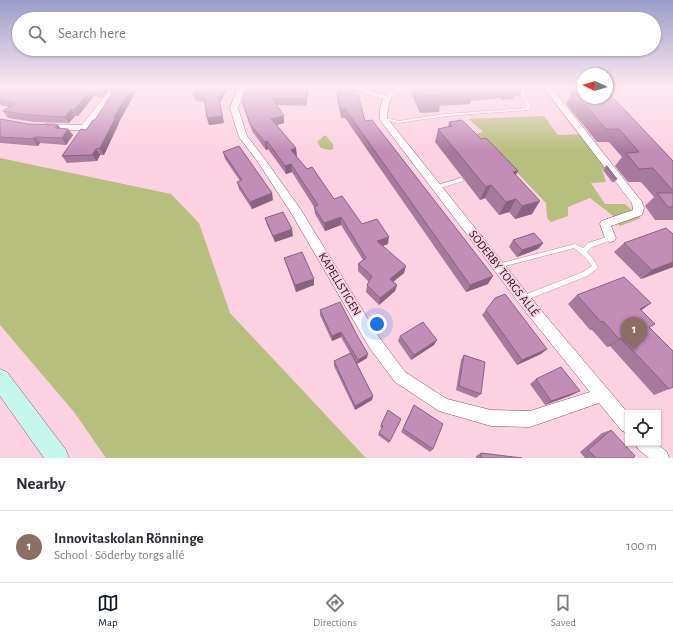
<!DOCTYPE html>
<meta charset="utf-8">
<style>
:root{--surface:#fff;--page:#f7f7f7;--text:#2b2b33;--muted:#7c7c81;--line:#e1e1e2;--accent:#111827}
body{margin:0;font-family:"Alegreya Sans",sans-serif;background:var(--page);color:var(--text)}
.controls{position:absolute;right:12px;bottom:12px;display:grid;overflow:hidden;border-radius:0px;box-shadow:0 1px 3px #0004}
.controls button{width:36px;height:36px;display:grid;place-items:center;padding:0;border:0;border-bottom:1px solid var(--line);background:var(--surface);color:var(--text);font:20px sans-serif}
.compass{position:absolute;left:577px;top:68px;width:36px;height:36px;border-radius:50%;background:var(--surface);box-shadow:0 1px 3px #0004;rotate:274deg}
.you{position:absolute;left:377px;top:324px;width:14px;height:14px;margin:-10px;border:3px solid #fff;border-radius:50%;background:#1a73e8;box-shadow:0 0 0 6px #1a73e833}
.badge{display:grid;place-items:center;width:26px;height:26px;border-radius:50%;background:var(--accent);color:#fff;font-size:13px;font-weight:700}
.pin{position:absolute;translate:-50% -33px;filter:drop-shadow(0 1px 2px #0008)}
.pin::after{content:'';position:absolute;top:21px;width:14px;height:12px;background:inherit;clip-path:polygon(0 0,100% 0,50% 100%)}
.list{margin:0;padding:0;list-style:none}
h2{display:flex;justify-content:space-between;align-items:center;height:52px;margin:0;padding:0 16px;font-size:17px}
h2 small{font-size:13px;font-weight:400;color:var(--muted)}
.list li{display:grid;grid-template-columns:26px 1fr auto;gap:12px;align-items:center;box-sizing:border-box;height:72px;padding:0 16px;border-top:1px solid var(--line)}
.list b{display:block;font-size:15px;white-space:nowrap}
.list p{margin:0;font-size:13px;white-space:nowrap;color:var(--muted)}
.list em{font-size:13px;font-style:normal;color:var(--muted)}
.icon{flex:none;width:22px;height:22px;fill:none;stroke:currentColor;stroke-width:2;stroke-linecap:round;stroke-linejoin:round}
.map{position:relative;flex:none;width:673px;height:458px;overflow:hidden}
.search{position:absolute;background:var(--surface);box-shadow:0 1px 3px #0004;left:12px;right:12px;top:12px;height:44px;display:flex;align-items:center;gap:10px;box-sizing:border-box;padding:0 14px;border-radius:22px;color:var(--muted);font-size:15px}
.sheet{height:124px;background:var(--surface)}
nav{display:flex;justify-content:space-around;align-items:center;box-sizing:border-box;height:56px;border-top:1px solid var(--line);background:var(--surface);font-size:11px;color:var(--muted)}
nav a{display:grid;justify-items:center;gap:2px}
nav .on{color:var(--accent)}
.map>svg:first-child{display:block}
.green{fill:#b6bf7d}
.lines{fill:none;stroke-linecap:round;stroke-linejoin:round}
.lane-casing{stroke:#8b4f68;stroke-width:0.5}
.street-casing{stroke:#8b4f68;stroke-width:1}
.secondary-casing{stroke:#8b4f68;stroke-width:1}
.lane{fill:#fff;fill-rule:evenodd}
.street{fill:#fff;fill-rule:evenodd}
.secondary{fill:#c5f7ec;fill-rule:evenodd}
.wall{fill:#a7799d}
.shaded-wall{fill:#886380}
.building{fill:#c28db7;stroke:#886380}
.labels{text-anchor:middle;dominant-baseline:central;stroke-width:3.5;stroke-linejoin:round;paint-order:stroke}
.street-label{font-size:12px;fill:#28101a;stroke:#fcd1e1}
</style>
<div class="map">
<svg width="673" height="458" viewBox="0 0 673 458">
<rect width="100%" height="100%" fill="#fcd1e1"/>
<g class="green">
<path d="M544,116L558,135L583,134L611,169H602L606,182L591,183L605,204H625L641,218L620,226L615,221L617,219L590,198L568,207V216L551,222L547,218L546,203L506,161L462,137L483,132L469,119Z"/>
<path d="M325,135L333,144V149L329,150L321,148L317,142Z"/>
<path d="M0,158L171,194L199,223L230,313L366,458H106L74,412L0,325Z"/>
</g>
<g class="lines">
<defs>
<g id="lane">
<path d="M516,87H520L531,105L529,110L446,116L398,123L381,118L383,117L398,121L446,114L526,108L527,105Z"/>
<path d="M461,178L463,180V181L437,189L435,187V186Z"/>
<path d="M610,236H612L613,238L612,240L592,247L587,252L593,259L598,267L597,269L587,276L524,301L522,300L521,298L522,296L583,272L592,266L585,257L574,248L498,268H496L495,266L496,264H498L575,244L583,248L588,243Z"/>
</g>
<g id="street">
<path d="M112,87H120L87,130H45L41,127L45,124L82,125Z"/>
<path d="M238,87H246L238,108L247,136L264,158L301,210L379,337L405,372L447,399L491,410L530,411L590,392L529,316L380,120V109L383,99L354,90L290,89L286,87H358L385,95C394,84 406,87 419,87L418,89C394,94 390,90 387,118L539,308L628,413V433L622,431L599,403L530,427L491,426L439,411L395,382L369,347L293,216L258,162L239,137L230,108Z"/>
<path d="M543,87H551L642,202L644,208L642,215L611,226L616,238L614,241L610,242L606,241L600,224L601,221L633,210L632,203Z"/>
<path d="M636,443H656L667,452L669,458H649L638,449Z"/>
</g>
<path id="secondary" d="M0,369L7,372L66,450L69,458H44L0,396Z"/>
</defs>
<use href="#lane" class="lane-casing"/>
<use href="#street" class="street-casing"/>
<use href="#secondary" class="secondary-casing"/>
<use href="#lane" class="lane"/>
<use href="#street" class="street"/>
<use href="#secondary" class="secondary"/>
</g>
<g class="wall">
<path d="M0,87H110L102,97L94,96L78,116H75L69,123L34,122L8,118L3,111L9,107L0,105Z"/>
<path d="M114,87H138V88L119,122V123L104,155H100L97,161L67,163L62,156L95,120L112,94L110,91Z"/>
<path d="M198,87H225L226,92L220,103L224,123L209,125L207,118L205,102L196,101L193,94Z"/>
<path d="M247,87L308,95L306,106L277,105L284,123L277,125L296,148V156L307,169L334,199L362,224L388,244L383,246L404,273L393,282L397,285L395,291L379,305L366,292L367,285L369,282L358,271V264L363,260L341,225L325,231L315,214L314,207L292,172L286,174L268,149L266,150L252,131L244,108L242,100Z"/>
<path d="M414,87H523L520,96H514L513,99L502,100L500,98L471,101L470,104L440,106L439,112L420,113L412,95Z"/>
<path d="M568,87H583V98L673,161V220H655L645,206L654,197L641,182H628L615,166L622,157L609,142H597L566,104L571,95L567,89Z"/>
<path d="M337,91L355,96L365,121L488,284L466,292L345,118H341L337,99Z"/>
<path d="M0,119L29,124L58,125L60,128L68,129L73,135L66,145L40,143L38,146L0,143Z"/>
<path d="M449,122L516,175L532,214L515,219L509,212L499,215L485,198L480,200L435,142L438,129L448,127Z"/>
<path d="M223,152L273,200L252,209L239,189L237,182L240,181L225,159Z"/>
<path d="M606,166L617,179L614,182H612L603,170Z"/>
<path d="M265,218L293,236L275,242L267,225Z"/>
<path d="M513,240L543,243L538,249L517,257L509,247Z"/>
<path d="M624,243L673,267L641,279L614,252Z"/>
<path d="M284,258L314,285L296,292L286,264Z"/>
<path d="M577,295L651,303L641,310L649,327L669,389L654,395L610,346L607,347L592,330H590L568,304Z"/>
<path d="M320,310L367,358L357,364L373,396L372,400L355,410L334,366V361L350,353L341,337L332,341L320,315Z"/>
<path d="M486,310L547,349L541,354L517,365L482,315Z"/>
<path d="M400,336L434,345L411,360L398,341Z"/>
<path d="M464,355L481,394L476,398L456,390L461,360Z"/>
<path d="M536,379L572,395L545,405L530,384Z"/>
<path d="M414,405L433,449L430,452L401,432Z"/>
<path d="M388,410L401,419L389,443L378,435L382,428L380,427Z"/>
<path d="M611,430L633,458H585L580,452L602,433Z"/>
<path d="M481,453L522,458H476V456Z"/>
</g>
<g class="shaded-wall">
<path d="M102,87H110L102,97L99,91Z"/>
<path d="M132,87H138V88L119,122V123L104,155L100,148L114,117Z"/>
<path d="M224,87H225L226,92L220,103L224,123L209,125L207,118Z"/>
<path d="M308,88V95L306,106V99Z"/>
<path d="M91,90L94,96L78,116L74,110Z"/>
<path d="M71,109L75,116L69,123L65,117Z"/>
<path d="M284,116V123L273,126L271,119Z"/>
<path d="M58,125L62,131L55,128Z"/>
<path d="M68,129L73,135L66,145L62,138Z"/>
<path d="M35,137L40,143L38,146L33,139Z"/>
<path d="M267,141L268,149L266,150L265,142Z"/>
<path d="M296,148L297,156L292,157L291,150Z"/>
<path d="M96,149L100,155L97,161L92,155Z"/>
<path d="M291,164L292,172L286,174L285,166Z"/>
<path d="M518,171L511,184L513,172Z"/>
<path d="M491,185L485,198L480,200L486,187Z"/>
<path d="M272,193L273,200L252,209L250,202Z"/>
<path d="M516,199L509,212L499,215L506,202Z"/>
<path d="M540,201L532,214L515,219L522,206Z"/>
<path d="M341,217V225L325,231L324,223Z"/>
<path d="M292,229L293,236L275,242L273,236Z"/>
<path d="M389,237L388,244L376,248L377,241Z"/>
<path d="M543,243L538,249L517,257L522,250Z"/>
<path d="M673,262V267L641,279L652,270Z"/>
<path d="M406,266L404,273L389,285L390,279Z"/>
<path d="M493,276L488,284L466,292L470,285Z"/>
<path d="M314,279V285L296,292L295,285Z"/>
<path d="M397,285L395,291L379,305L380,298Z"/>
<path d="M651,303L639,312L640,309Z"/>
<path d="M341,332V337L332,341V336Z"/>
<path d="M621,338L610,346L607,347L619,339Z"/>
<path d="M437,340L434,345L411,360L414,355Z"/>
<path d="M547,349L541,354L517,365L522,360Z"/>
<path d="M368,354L367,358L357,364L358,360Z"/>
<path d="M580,391L572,395L545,405L551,401Z"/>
<path d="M373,396L372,400L355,410V406Z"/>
</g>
<g class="building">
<path d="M0,87H102L99,91L91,90L74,110L71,109L65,117L29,115L3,111L15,103L0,100Z"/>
<path d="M114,87H132L114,117H116L100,148L96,149L92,155L62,156L81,129L86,130L93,120H95L113,92L110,91Z"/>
<path d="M198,87H224L218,96L222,116L207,118L204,95L193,94Z"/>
<path d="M247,87H282L308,88L306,99L272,98L284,116L271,119L296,148L291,150L307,169L312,167L334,199L342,196L362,224L377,219L389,237L377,241L406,266L390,279L397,285L380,298L367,285L372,276L358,264L366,258L341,217L324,223L314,207L318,205L291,164L285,166L267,141L265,142L250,124L242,100Z"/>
<path d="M419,87H475L440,89L443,95L424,96Z"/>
<path d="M354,90L355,96L358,95L365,121L372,120L493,276L470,285L345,109L341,110L337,91Z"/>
<path d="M583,90V98H607V91L673,161V191L653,168L639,169L626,153L639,152L619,129H606L573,91Z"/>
<path d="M0,119L29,124L58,125L55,128L68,129L62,138L35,137L33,139L0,137Z"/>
<path d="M462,120L481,139L486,138L518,171L513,172L540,201L522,206L516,199L506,202L491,185L486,187L438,129L452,126L449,122Z"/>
<path d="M239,146L272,193L250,202L237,182L242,180L223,152Z"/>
<path d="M606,166H607L617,179H615Z"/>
<path d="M657,193H673V207H668Z"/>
<path d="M283,212L292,229L273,236L265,218Z"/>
<path d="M666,228L673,234V262L652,270L624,243Z"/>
<path d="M534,233L543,243L522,250L513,240Z"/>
<path d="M302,252L314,279L295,285L284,258Z"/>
<path d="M624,277L651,303L640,309L655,324L649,327L673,351V387L669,389L621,338L619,339L603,321L601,322L577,295Z"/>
<path d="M505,294L547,349L522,360L486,310L495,298Z"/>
<path d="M340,302L358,337L368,354L358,360L341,332L332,336L320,310Z"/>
<path d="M423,322L437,340L414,355L400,336Z"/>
<path d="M351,353L373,396L355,406L334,361Z"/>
<path d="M464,355L485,362L481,394L459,386Z"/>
<path d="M561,367L580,391L551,401L536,379Z"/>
<path d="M414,405L443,424L433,449L403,429Z"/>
<path d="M388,410L401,419L390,441L379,433L383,426L381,425Z"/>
<path d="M611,430L635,456L633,458H596L588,450Z"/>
<path d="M481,453L522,458H481Z"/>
</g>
<linearGradient id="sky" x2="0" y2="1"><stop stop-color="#9a9cc8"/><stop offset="0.58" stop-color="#feeaf2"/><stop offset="1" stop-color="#feeaf2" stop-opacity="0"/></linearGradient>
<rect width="673" height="151" fill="url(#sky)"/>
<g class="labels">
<g class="street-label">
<text transform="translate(504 273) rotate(52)">SÖDERBY TORGS ALLÉ</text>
<text transform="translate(340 284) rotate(59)">KAPELLSTIGEN</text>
</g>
</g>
</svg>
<div class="controls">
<button><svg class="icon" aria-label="locate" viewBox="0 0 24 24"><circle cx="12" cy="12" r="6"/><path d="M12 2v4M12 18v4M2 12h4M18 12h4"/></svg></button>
</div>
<svg class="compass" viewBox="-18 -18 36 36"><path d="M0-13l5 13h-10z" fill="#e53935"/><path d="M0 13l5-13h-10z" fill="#7c7c81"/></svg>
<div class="you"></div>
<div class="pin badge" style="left:634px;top:350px;background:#8d6e63">1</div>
<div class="search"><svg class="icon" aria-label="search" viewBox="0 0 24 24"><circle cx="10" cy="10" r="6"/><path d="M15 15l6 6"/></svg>Search here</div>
</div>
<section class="sheet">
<h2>Nearby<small></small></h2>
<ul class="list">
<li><span class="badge" style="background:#8d6e63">1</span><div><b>Innovitaskolan Rönninge</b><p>School · Söderby torgs allé</p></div><em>100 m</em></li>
</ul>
</section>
<nav>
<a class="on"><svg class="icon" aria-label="map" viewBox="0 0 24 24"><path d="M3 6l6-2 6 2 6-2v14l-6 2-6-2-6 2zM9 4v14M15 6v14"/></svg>Map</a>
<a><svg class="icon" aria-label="directions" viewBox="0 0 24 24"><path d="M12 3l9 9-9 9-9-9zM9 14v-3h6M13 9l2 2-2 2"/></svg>Directions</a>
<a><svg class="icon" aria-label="saved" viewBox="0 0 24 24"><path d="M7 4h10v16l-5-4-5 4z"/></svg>Saved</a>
</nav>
